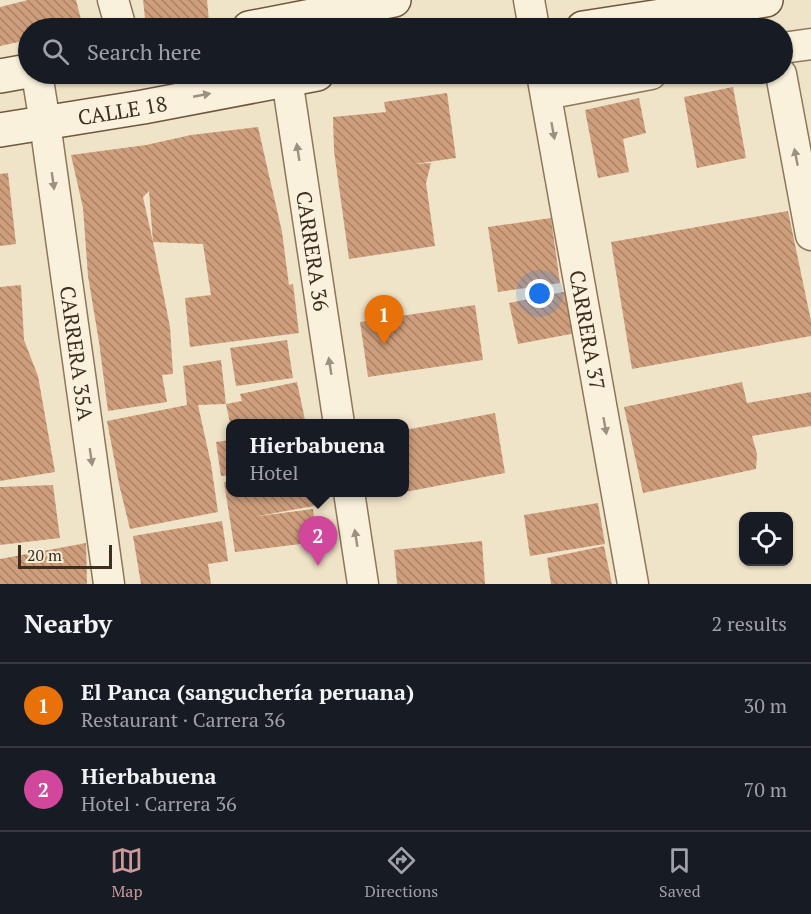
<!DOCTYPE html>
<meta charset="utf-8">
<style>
:root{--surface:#171b24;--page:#20242c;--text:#f1f3f6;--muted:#9ea1a6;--line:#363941;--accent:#cc999b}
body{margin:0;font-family:"PT Serif",serif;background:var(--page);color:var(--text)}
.controls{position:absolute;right:18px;bottom:18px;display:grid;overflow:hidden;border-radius:12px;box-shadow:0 2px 4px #0004}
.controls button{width:54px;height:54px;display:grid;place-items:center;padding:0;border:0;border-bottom:2px solid var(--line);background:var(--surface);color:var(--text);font:30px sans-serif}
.scale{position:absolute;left:18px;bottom:15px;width:94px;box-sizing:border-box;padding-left:6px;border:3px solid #3d2e20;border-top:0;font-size:16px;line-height:21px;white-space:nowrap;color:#3d2e20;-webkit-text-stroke:4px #f7eed8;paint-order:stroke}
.you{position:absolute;left:540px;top:294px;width:21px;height:21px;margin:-15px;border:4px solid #fff;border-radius:50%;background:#1a73e8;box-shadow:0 0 0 9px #1a73e833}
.badge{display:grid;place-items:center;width:39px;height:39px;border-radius:50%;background:var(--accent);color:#fff;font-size:20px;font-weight:700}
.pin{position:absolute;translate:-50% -50px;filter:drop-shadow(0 2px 3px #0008)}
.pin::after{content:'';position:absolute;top:32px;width:21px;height:18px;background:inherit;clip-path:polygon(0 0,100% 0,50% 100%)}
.popup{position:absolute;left:226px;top:419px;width:183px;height:78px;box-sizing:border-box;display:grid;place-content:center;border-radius:12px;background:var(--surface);filter:drop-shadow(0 2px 4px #0005);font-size:20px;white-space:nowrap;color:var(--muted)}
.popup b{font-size:22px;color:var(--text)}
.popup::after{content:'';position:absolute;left:50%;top:100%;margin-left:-12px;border:12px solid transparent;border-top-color:var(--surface)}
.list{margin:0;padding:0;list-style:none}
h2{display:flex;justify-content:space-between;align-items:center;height:78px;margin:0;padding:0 24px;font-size:26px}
h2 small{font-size:20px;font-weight:400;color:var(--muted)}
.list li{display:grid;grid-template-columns:39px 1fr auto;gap:18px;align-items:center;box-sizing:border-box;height:84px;padding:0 24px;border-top:2px solid var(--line)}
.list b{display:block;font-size:22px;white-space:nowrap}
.list p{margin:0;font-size:20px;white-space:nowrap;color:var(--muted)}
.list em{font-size:20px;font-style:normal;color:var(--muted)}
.icon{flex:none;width:33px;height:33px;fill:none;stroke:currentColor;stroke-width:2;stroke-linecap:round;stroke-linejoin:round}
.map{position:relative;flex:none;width:811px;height:584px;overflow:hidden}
.search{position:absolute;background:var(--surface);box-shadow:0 2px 4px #0004;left:18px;right:18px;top:18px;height:66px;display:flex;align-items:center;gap:15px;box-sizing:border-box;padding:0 21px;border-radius:33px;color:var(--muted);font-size:22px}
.sheet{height:246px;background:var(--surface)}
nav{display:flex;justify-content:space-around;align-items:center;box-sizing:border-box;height:84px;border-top:2px solid var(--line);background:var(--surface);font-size:16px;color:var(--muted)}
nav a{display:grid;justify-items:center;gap:3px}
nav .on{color:var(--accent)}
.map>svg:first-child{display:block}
.building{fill:url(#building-back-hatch);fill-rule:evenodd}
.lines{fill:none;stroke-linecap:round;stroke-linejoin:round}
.minor-casing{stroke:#8d765c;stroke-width:33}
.secondary-casing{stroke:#6f573f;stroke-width:36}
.minor{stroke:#faf1dc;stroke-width:30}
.secondary{stroke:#faf1dc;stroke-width:33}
.oneway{fill:#9c907e}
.labels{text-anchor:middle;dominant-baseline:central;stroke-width:4.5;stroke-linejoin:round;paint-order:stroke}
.street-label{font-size:21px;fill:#3d2e20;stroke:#f7eed8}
</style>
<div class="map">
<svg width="811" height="584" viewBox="0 0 811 584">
<defs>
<pattern id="building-back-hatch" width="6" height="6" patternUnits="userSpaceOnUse" patternTransform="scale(1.5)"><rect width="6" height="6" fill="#cf9f7d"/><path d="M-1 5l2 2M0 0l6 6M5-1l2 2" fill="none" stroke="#a98266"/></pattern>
</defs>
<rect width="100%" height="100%" fill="#f0e4c8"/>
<g class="building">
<path d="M28,0H76L83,27L76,28H28V40L0,46V7Z"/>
<path d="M143,0H207L209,21L146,28Z"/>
<path d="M733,87L746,158L697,168L684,97Z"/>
<path d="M447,93L456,158L414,164L431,163L426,183L435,246L349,259L334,151L333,117L386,112L384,102Z"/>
<path d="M639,98L646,133L623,139L629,172L598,178L585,110Z"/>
<path d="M258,127L282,232L289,285L293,284L299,333L190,347L185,298L211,295L203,244L153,242L170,327L173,374L162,375L167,402L108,411L99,342L88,276L83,208L71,155L146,145L191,135ZM149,191L153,242L143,197Z"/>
<path d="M8,173L16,244L0,246V174Z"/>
<path d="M788,211L811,321V336L632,369L611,242Z"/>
<path d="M551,218L560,283L498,292L488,227Z"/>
<path d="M21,285L24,340L38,376L55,472L0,481V287Z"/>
<path d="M568,291L576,333L518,344L509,303Z"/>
<path d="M475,305L483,360L368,377L360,322Z"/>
<path d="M287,340L293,378L236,386L230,348Z"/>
<path d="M221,360L226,404L198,405L211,464L218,512L130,529L119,484L107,421L187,405L183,366Z"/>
<path d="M297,382L305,420L288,423H230L226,404L242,401L240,394Z"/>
<path d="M742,382L747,403L811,392V426L752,436L757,454L756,469L643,493L624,407Z"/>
<path d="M495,413L505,473L405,492V430Z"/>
<path d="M231,440V475L221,476L216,442Z"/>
<path d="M231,481V492H312L314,506L252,517L313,509L317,542L235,552L224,482Z"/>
<path d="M53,485L60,538L0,545V487Z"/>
<path d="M382,492H398V494L382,497Z"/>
<path d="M598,503L605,544L530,556L524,515Z"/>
<path d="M222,521L228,561L208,564L211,584H141L133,536Z"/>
<path d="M482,541L485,584H397L394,550Z"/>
<path d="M86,543L87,584H0V559Z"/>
<path d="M604,546L612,584H551L547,558Z"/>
</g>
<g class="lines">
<defs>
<g id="minor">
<path d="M113,0L121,28"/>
<path d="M529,0L534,28"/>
<path d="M782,48L811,44"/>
<path id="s1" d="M37,74L45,123L109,584"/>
<path id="s2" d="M542,74L633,584"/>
<path d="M781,74L811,235"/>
<path id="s3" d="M287,79L339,424"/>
<path d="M546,94L651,74"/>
<path d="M349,492L363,584"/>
</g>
<g id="secondary">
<path d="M249,28L394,0"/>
<path d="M583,28L766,0"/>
<path d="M0,76L28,71"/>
<path id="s4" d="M0,130L143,107L317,74"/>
</g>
</defs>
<use href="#minor" class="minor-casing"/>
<use href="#secondary" class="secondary-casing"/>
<use href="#minor" class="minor"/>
<use href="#secondary" class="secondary"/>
</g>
<defs><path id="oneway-solid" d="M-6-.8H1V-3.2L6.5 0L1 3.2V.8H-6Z" transform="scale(1.5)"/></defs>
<g class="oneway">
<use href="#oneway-solid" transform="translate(202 95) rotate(-11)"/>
<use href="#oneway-solid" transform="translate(553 131) rotate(80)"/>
<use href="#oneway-solid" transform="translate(298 152) rotate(-99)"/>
<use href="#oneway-solid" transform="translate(796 157) rotate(-101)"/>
<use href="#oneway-solid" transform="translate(53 181) rotate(82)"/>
<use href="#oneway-solid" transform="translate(330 366) rotate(-99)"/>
<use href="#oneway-solid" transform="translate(605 426) rotate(80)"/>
<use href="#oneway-solid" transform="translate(91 457) rotate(82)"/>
<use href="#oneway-solid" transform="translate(356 538) rotate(-99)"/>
</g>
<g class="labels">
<g class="street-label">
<text stroke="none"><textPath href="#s4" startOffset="124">CALLE 18</textPath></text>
<text stroke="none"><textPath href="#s3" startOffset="174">CARRERA 36</textPath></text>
<text stroke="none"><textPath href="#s2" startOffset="260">CARRERA 37</textPath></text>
<text stroke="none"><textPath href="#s1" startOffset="282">CARRERA 35A</textPath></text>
</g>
</g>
</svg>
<div class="controls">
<button><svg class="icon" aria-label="locate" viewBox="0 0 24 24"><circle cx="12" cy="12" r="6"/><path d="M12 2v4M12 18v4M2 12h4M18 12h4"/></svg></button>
</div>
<div class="scale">20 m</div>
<div class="you"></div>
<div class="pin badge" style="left:384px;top:345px;background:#e8710a">1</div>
<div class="pin badge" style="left:318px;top:566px;background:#d1479c">2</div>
<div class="popup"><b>Hierbabuena</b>Hotel</div>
<div class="search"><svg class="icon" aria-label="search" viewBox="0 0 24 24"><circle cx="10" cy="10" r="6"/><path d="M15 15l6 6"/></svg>Search here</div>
</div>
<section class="sheet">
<h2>Nearby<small>2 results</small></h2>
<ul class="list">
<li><span class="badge" style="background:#e8710a">1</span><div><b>El Panca (sanguchería peruana)</b><p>Restaurant · Carrera 36</p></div><em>30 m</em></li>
<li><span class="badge" style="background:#d1479c">2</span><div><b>Hierbabuena</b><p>Hotel · Carrera 36</p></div><em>70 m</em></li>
</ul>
</section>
<nav>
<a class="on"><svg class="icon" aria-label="map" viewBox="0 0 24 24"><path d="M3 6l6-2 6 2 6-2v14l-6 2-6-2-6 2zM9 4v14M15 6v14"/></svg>Map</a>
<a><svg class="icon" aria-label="directions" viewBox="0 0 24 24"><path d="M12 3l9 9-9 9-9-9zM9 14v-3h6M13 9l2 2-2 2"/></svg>Directions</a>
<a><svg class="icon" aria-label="saved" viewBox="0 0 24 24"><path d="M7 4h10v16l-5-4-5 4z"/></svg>Saved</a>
</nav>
